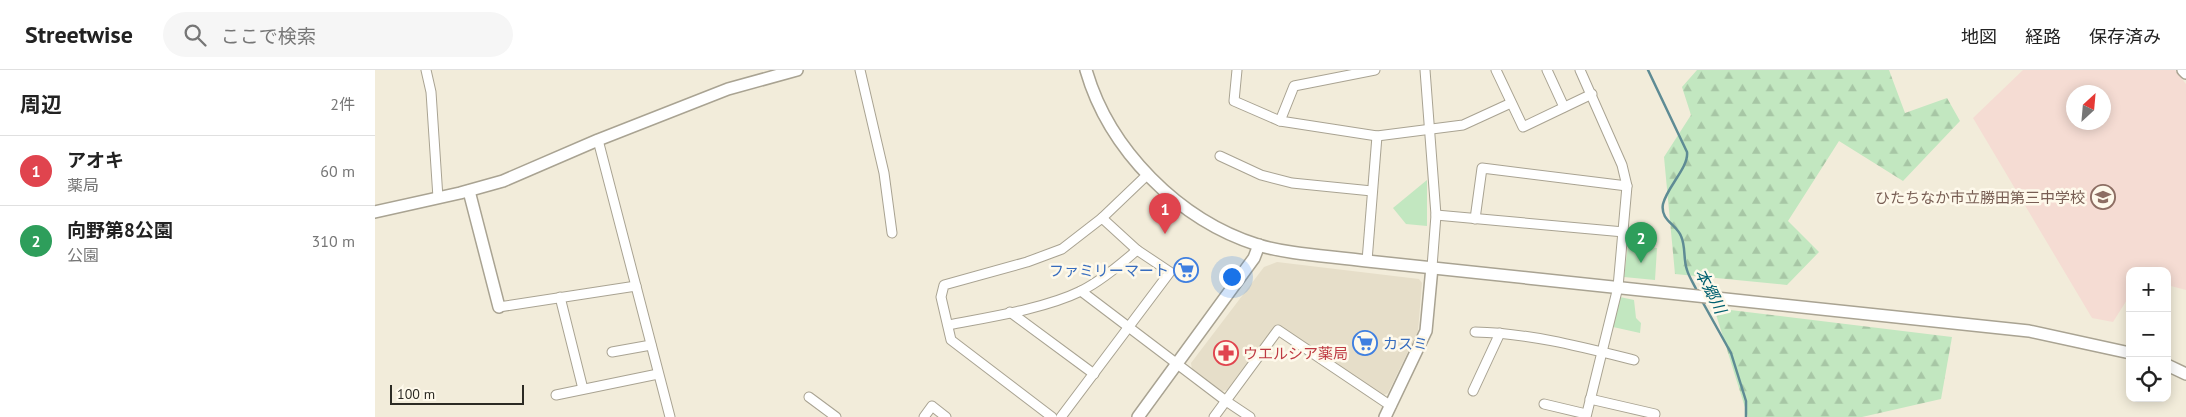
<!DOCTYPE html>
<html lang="ja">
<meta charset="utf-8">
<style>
:root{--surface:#fff;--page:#f6f6f6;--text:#222;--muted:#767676;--line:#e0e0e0;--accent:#7e8734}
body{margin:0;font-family:"PT Sans","Noto Sans JP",sans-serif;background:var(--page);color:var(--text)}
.controls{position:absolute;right:15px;bottom:15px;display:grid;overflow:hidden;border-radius:10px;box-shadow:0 2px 12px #0003}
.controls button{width:45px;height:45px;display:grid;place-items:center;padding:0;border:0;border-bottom:1px solid var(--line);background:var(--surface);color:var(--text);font:25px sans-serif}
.compass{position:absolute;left:1691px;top:15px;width:45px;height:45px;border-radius:50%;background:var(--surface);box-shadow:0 2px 12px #0003;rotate:26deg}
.scale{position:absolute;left:15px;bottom:12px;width:134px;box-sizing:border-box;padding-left:5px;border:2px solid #2c2a23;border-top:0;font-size:14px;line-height:18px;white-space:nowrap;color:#2c2a23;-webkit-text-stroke:4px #fef9eb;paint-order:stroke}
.you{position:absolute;left:856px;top:206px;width:18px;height:18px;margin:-12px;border:4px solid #fff;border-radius:50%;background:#1a73e8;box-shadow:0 0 0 8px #1a73e833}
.badge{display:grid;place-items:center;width:32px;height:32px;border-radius:50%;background:var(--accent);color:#fff;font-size:16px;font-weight:700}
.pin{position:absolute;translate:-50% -41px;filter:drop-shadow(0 1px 2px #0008)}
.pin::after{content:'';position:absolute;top:26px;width:18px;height:15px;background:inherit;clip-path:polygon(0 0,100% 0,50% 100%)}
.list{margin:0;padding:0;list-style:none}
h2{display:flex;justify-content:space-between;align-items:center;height:65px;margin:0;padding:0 20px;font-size:21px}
h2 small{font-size:16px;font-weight:400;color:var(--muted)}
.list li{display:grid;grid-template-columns:32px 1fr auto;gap:15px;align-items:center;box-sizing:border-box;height:70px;padding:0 20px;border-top:1px solid var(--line)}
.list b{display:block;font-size:19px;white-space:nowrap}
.list p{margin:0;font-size:16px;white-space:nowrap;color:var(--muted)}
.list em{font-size:16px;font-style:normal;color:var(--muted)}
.icon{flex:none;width:28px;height:28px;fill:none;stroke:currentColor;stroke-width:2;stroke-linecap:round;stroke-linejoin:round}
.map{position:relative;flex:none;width:1811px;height:347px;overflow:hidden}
header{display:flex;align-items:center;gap:30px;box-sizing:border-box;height:70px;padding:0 25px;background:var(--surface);border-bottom:1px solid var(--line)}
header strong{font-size:24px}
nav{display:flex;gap:28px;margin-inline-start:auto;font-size:18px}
.search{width:350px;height:45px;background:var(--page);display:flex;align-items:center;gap:12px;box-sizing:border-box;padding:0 18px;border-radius:28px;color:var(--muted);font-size:19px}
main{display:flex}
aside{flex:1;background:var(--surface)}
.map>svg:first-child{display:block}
.commercial{fill:#e6dec9}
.education{fill:#f5dcd3;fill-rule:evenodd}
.forest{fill:url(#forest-firs)}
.green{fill:#c2e7c0}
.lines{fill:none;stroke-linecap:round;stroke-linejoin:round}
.stream{stroke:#5e8b94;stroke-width:2.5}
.minor-casing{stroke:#a9a392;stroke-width:11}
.tertiary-casing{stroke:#a9a392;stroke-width:14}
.minor{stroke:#fff;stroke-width:9}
.tertiary{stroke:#fff;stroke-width:11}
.labels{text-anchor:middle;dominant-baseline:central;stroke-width:5;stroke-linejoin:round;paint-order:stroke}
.education-label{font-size:15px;fill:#785e54;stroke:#fef9eb;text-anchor:end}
.shop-label{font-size:15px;fill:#366cbe;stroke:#fef9eb;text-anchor:end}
.health-label{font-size:15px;fill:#be3a42;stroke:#fef9eb;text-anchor:start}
.water-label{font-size:16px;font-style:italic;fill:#006070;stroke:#fef9eb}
</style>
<header>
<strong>Streetwise</strong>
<div class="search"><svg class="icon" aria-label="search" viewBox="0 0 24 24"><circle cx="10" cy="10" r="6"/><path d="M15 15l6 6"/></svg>ここで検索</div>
<nav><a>地図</a><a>経路</a><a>保存済み</a></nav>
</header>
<main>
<aside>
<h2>周辺<small>2件</small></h2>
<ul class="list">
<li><span class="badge" style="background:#e0444e">1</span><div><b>アオキ</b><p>薬局</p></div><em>60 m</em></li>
<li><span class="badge" style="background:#2e9e5b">2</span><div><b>向野第8公園</b><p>公園</p></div><em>310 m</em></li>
</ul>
</aside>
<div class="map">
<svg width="1811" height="347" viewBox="0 0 1811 347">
<defs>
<pattern id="forest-firs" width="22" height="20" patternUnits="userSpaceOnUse" patternTransform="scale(1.25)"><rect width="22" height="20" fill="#c2e7c0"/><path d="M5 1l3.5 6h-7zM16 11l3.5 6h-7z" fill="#a7c6a5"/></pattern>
</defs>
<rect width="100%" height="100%" fill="#f2ecda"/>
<path class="commercial" d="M902,192L1044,209L1047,213L1043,261L1013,323L1007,326L902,254L853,320L847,321L817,300L816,293L889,197Z"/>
<path class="education" d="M1648,0H1800L1811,14V220L1792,215V201H1755V225L1738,252L1717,248L1598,48ZM1698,22H1728V52H1698Z"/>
<g class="forest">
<path d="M1322,0H1514L1530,43L1572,28L1585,51L1528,111L1464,71L1413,151L1444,182L1412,215L1300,204L1289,87L1316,45L1307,17Z"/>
<path d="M1339,238L1577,267L1566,329L1487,347H1373Z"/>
</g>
<g class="green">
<path d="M1052,110V156L1031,154L1018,138Z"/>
<path d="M1253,175L1282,178L1280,210L1249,207Z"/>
<path d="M1245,227L1259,230L1261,248L1266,253L1265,263L1238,257Z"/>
</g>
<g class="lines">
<g class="stream">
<path d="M1273,0L1312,82C1314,97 1292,117 1288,134C1285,150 1301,154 1306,166C1311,177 1308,189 1312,200C1314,207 1319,214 1322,221"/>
<path d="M1327,231L1356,283L1371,331V347"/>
</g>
<defs>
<g id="minor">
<path d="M51,0L56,22L63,128"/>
<path d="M485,0L509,103L517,163"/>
<path d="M862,0L859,31L905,51L1002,66L1088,55L1136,33"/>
<path d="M1050,0L1061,145L1057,197"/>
<path d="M1121,0L1148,57L1217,24"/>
<path d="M1172,0L1189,37"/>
<path d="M1205,0L1247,95L1252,116L1243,217L1211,347"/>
<path d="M905,51L919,16L1000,0"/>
<path d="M223,70L295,347"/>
<path d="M845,86L886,105L917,113L997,121"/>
<path d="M1061,145L1249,162"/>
<path d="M727,148L772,105"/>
<path d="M1100,149L1107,98L1252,116"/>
<path d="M992,191L1002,66"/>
<path d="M706,221L851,331L875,347"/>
<path d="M185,227L208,319"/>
<path d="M124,237L261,216"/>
<path d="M635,242L719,304"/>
<path d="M573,255C614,247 669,239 706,221C726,211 745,195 762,180"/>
<path d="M1100,262C1154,263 1207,277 1259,290"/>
<path d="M237,282L276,275"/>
<path d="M1098,321L1125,263"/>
<path d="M181,325L283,304"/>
<path d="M434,327L461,347"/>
<path d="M1215,329L1280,344L1279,347"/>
<path d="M1169,334L1211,344"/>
<path d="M549,347L557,336L571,347"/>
<path d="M677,347L576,270L566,227L569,215L652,192L687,179L727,148L762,180L795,202L686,347"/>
<path d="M839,347L903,260L1016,336"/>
</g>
<g id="tertiary">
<path d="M711,0C734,80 804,150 883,175C916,185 958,186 992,191L1654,261L1755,283"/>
<path d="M1808,0L1811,3"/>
<path d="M94,121L124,237"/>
<path d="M0,142L85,123L128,111L223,70L353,19L422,0"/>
<path d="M1792,295L1811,304"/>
<path d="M763,347L879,188L884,175"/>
<path d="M1010,347L1051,261L1057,197"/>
</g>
</defs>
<use href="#minor" class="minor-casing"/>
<use href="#tertiary" class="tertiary-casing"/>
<use href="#minor" class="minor"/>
<use href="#tertiary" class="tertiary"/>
</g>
<defs>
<symbol id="school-ring" viewBox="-11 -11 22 22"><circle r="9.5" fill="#fef9eb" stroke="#8d6e63" stroke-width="1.5"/><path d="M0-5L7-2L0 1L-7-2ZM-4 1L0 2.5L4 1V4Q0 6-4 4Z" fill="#8d6e63"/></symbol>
<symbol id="supermarket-ring" viewBox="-11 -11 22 22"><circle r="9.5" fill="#fef9eb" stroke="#3f7fe0" stroke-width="1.5"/><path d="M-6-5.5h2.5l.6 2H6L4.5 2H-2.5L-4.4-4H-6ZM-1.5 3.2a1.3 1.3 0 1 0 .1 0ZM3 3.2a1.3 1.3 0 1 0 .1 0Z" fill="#3f7fe0"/></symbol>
<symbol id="pharmacy-ring" viewBox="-11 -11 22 22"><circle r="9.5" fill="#fef9eb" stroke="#e0444e" stroke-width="1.5"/><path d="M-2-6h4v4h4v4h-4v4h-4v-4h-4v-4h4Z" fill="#e0444e"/></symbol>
</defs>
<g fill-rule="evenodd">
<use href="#school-ring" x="1714" y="113" width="28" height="28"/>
<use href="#supermarket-ring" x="797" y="186" width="28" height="28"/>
<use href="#supermarket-ring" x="976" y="259" width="28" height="28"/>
<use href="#pharmacy-ring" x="837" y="269" width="28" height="28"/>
</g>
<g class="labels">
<g class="education-label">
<text x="1710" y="127">ひたちなか市立勝田第三中学校</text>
</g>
<g class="shop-label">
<text x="794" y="200">ファミリーマート</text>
<text x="1008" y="273" text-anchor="start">カスミ</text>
</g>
<g class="health-label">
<text x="868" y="283">ウエルシア薬局</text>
</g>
<g class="water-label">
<text transform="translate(1336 221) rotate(63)">本郷川</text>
</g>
</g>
</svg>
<div class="controls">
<button>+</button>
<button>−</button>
<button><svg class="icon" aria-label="locate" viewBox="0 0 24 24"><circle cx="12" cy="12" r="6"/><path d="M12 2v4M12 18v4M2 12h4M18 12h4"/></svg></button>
</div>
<svg class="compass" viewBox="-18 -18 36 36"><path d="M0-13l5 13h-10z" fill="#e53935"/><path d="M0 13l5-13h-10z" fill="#767676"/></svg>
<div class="scale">100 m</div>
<div class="you"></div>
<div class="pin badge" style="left:790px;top:164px;background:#e0444e">1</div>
<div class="pin badge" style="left:1266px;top:193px;background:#2e9e5b">2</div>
</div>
</main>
